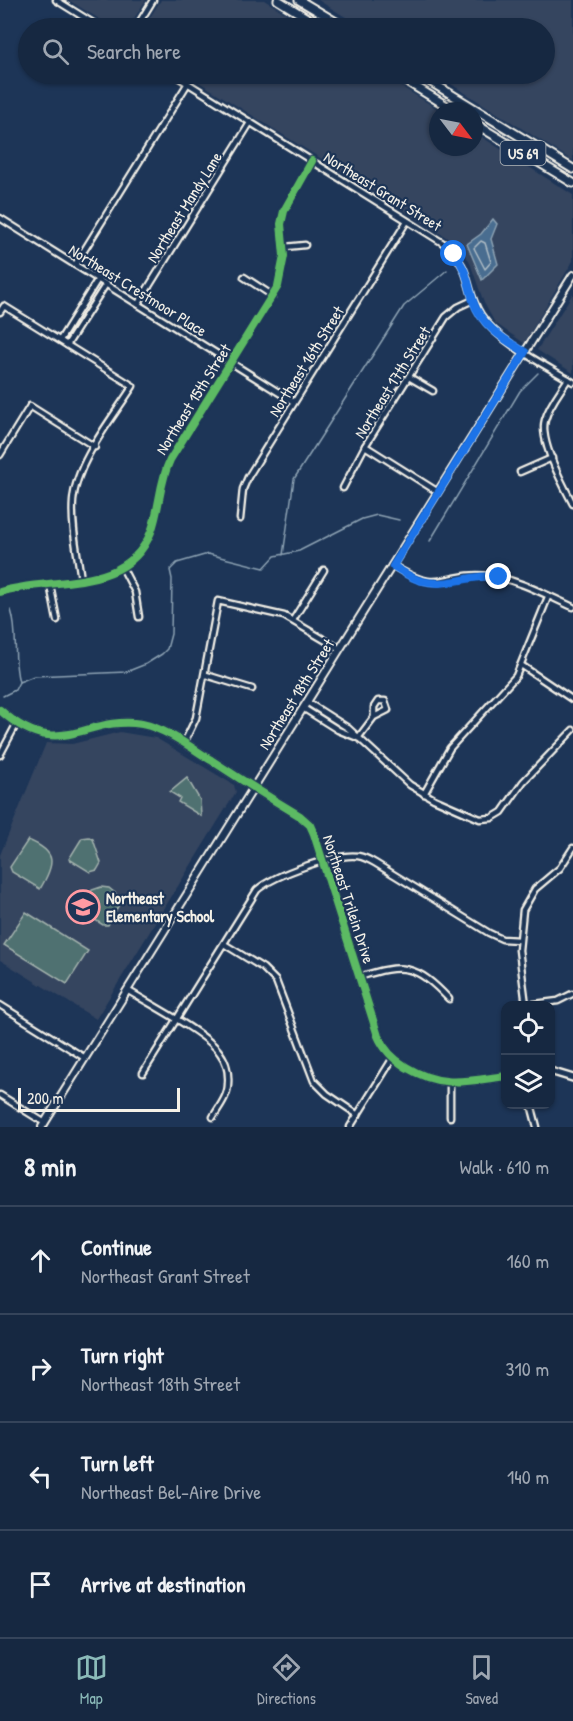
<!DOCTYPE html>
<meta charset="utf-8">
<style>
:root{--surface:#162841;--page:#23344c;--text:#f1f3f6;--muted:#9ea6b1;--line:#35445a;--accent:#8bbbb9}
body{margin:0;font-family:"Patrick Hand",sans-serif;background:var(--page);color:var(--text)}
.controls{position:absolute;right:18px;bottom:18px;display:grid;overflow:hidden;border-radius:12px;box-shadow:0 2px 4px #0004}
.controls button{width:54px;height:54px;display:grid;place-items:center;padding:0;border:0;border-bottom:2px solid var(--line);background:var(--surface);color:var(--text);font:30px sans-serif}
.compass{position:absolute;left:429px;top:102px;width:54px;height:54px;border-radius:50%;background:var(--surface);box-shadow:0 2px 4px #0004;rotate:122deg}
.scale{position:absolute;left:18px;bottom:15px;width:162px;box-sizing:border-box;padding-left:6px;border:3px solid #f4f1e8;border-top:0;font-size:16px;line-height:21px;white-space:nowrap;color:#f4f1e8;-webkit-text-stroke:4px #1d3557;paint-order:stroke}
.stop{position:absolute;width:18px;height:18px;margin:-14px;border:4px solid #1a73e8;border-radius:50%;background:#fff}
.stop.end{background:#1a73e8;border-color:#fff;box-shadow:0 2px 6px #0008}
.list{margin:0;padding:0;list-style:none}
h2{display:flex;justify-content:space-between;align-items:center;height:78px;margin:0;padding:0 24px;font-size:26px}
h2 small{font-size:20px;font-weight:400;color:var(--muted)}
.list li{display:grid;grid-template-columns:39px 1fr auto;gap:18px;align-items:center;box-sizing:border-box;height:108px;padding:0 24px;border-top:2px solid var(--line)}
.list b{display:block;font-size:22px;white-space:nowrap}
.list p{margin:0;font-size:20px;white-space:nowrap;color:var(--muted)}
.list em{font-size:20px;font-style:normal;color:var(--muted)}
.icon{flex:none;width:33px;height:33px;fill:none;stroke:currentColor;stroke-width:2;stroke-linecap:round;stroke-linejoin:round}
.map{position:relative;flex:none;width:573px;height:1127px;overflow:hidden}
.search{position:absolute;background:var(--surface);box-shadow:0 2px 4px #0004;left:18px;right:18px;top:18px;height:66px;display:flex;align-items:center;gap:15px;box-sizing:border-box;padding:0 21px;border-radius:33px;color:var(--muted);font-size:22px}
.sheet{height:510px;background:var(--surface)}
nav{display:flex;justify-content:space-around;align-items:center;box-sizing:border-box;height:84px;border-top:2px solid var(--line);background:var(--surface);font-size:16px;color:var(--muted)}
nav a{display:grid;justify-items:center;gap:3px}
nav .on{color:var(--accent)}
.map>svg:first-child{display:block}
.built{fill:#34445f}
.green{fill:#4f7171;stroke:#a2b1ac;stroke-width:1.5}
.water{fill:#486d90;stroke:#8da2b3;stroke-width:1.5}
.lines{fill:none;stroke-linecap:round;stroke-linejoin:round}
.shore{stroke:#afbcc5;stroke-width:1.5}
.stream{stroke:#8da2b3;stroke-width:1.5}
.minor-casing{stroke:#f4f1e8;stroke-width:9}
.tertiary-casing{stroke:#f4f1e8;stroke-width:10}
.secondary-casing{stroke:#f4f1e8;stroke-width:10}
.primary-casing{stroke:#f4f1e8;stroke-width:11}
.minor{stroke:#1d3557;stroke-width:4.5}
.tertiary{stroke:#1d3557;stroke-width:5}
.secondary{stroke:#1d3557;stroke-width:6}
.primary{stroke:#1d3557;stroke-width:7}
.cycleway-casing{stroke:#1d3557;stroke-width:11}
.cycleway{stroke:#5cba63;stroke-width:8}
.route{stroke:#1a73e8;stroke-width:8}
.labels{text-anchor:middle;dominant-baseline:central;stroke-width:4.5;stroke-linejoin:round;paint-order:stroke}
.shield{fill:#1d3557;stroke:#b4b9bc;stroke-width:1.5}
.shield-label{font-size:15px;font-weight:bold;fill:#f4f1e8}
.street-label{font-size:16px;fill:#f4f1e8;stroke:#1d3557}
.poi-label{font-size:16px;font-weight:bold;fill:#f4f1e8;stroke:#1d3557;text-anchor:start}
</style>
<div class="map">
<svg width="573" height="1127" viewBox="0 0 573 1127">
<rect width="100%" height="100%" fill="#1d3557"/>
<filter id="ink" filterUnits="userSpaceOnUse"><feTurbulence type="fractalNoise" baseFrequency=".0167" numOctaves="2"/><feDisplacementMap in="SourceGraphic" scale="12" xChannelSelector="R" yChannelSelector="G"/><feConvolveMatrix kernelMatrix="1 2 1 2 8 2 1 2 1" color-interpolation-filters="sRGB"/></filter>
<g filter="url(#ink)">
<g class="built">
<path d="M68,0H146L128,28H114Z"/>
<path d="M161,0H264L310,28H143Z"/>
<path d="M318,0H573V161L435,74H544V28H363Z"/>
<path d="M186,74H381L441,111H438V147H474V132L573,195V261L524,343L495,323L484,303L469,260L449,239Z"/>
<path d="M573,293V373L537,350Z"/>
<path d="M120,732L156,738L234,785L236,792L96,1019L0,960V855L46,743L72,744Z"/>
</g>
<g class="green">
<path d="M187,778L200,800L201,816L178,802L180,798L170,792Z"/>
<path d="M89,837L93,839L101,863L97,870L90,872L69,859L82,838Z"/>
<path d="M28,840C58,852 55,864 40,889L12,872L10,867Z"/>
<path d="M101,887L109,888L122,899L108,925H103L81,911L92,890Z"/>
<path d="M26,912L88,951L67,984L4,945Z"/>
</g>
<path class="water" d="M493,219L497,224L491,239L498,264L482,280L467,244L481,234Z"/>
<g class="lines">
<path class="shore" d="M481,241L485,243L491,262L485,269L474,248Z"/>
<g class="stream">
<path d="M430,541L520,391L538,373"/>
<path d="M283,555L294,479L404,306L447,270"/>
<path d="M11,610C19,634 12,658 19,682"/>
<path d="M3,696L15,690L19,682L34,676L126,672L146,664L162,654L167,649L171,634L172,579L170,570L177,563L208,554L264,568L275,556L299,551L362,519L377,515L399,520"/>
</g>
<defs>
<g id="minor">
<path d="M56,0L101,28"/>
<path d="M136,28L153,0"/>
<path d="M173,74L443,243C475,270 463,287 481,315C498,342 545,365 573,382"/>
<path d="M0,218L294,402"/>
<path d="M285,247L305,245"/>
<path d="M75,265L188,83"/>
<path d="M244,277L273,296"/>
<path d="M138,304L250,123"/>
<path d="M0,312L4,306L133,386C112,419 76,462 73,501C71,527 78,555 81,580"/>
<path d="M60,340L98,279"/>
<path d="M67,345L106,284"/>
<path d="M409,377L433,391"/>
<path d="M568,379C560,392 549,405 545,420C539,441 563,485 573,504"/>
<path d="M365,446L438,492"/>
<path d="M0,455L30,406L95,447"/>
<path d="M520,472L552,458"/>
<path d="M343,488L365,446L446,317L458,307L473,300"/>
<path d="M240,519L243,489L248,477L407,221"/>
<path d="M392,565C444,598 443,570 490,576C518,579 548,596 573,607"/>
<path d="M122,567L135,592L139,617"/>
<path d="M50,584L57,620"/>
<path d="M0,592C51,576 127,594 151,532C160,508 159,483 170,460L278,286L284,256L281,224L284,211L312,161"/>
<path d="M293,620L324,570"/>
<path d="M521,665L573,700"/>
<path d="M206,675L252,689"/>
<path d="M307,702L348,728L410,785L434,799L480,819L492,818L502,812L523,782L573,730"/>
<path d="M303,708L338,730L358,738"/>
<path d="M358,738L374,717L388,710L385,701H378L374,707V717"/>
<path d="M184,743L196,718L218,601L284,616L340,649"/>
<path d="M0,755L17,723"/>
<path d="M424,794L450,748L516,676L548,597"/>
<path d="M224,944L263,968L276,981L314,1081L327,1094L358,1115"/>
<path d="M359,977C403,963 416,964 449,999"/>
<path d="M127,990C148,1003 208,1034 220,1053C226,1061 229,1073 228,1084C228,1096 219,1107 213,1117"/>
<path d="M0,1005L85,1058"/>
<path d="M526,1005L519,950L523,910L535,889L560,868L573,848"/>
<path d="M527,1005L558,1001L572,994"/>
<path d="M143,1073L257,890C274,875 335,853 358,856C364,857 370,860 375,863L489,933L502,939L519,940"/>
<path d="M450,1083V1117"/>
<path d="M0,1095L45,1123"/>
<path d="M531,1104L537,1127"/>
<path d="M350,1127L393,1058"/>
</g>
<g id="tertiary">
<path d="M0,710C60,764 85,714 142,724C167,729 190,747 211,760C240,779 270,798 300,816L310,825L314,834L378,1036C384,1050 393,1059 406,1067C442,1089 466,1081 506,1076"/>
<path d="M550,1071L573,1078"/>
</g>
<path id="secondary" d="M42,1127L573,275"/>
<g id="primary">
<path d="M278,0L323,28"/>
<path d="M299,0L346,28"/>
<path d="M395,74L455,111"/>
<path d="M418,74L573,169"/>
<path d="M474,123L573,183"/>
</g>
</defs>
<use href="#minor" class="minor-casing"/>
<use href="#tertiary" class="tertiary-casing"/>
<use href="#secondary" class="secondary-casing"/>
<use href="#primary" class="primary-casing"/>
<use href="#minor" class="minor"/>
<use href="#tertiary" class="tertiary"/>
<use href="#secondary" class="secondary"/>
<use href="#primary" class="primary"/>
<defs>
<g id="cycleway">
<path d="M0,592C51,576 127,594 151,532C160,508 159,483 170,460L278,286L284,256L281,224L284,211L312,161"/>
<path d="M0,710C60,764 85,714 142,724C167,729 190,747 211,760C240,779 270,798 300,816L310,825L314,834L378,1036C384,1050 393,1059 406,1067C442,1089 466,1081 506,1076"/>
</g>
</defs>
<use href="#cycleway" class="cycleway-casing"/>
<use href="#cycleway" class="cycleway"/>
</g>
</g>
<g class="lines" filter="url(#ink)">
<path class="route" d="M454,254C467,269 468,283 473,301C481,326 504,339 525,352L393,566C402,571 411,579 422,581C448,588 473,573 499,577"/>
</g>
<defs>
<symbol id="school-ring" viewBox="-11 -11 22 22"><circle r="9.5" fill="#1d3557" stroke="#ff9aa2" stroke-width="1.5"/><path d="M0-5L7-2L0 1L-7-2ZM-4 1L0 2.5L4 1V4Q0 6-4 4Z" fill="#ff9aa2"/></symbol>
</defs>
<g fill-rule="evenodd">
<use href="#school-ring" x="64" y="888" width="38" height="38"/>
</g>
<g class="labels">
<rect class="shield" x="500.5" y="141" width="45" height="24" rx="4.5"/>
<g class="shield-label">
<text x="523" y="153">US 69</text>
</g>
<g class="street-label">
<text transform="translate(383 191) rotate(32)">Northeast Grant Street</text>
<text transform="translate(184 207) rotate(-58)">Northeast Mandy Lane</text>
<text transform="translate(138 290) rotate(32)">Northeast Crestmoor Place</text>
<text transform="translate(306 361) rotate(-58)">Northeast 16th Street</text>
<text transform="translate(392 382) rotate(-58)">Northeast 17th Street</text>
<text transform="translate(193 399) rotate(-58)">Northeast 15th Street</text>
<text transform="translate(296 694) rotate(-58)">Northeast 18th Street</text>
<text transform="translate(349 899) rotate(72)">Northeast Trilein Drive</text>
</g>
<g class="poi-label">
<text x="106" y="898">Northeast<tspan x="106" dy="18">Elementary School</tspan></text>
</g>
</g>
</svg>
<div class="controls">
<button><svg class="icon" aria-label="locate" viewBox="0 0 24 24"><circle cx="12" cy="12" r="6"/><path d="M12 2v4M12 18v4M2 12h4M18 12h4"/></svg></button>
<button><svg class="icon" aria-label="layers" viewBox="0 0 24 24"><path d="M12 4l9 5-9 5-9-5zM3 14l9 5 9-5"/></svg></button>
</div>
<svg class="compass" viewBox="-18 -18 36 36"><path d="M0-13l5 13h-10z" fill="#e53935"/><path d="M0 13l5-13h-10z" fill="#9ea6b1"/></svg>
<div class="scale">200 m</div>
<div class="stop" style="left:454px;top:254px"></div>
<div class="stop end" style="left:499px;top:577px"></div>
<div class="search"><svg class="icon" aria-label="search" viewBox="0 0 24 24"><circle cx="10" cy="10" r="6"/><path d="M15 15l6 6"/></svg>Search here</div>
</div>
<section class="sheet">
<h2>8 min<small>Walk · 610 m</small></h2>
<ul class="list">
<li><svg class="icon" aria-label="ahead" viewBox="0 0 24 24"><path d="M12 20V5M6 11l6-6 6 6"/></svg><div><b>Continue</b><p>Northeast Grant Street</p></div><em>160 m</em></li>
<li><svg class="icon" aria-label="right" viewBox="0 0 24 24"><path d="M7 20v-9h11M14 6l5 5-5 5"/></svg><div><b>Turn right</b><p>Northeast 18th Street</p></div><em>310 m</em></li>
<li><svg class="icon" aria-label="left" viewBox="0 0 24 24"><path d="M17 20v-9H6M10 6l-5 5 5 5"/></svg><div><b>Turn left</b><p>Northeast Bel-Aire Drive</p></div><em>140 m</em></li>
<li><svg class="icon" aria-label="arrive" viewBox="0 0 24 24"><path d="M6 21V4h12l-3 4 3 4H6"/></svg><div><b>Arrive at destination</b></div></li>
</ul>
</section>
<nav>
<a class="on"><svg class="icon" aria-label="map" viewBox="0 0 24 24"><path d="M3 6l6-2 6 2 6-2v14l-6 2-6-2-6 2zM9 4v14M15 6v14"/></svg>Map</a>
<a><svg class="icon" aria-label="directions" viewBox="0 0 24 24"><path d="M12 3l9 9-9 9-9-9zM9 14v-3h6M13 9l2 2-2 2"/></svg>Directions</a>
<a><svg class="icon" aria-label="saved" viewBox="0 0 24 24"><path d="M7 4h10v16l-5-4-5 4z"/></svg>Saved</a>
</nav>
